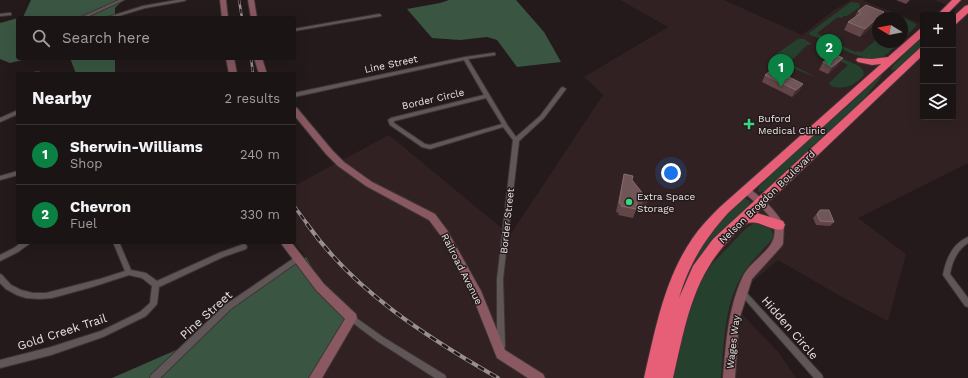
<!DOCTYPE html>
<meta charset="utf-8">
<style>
:root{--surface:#1b1414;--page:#282122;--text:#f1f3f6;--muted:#a09ea0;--line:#393334;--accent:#0b8043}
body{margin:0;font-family:"Work Sans",sans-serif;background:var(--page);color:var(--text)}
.controls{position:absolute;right:12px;top:12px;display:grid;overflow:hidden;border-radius:4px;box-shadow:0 4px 16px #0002}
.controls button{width:36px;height:36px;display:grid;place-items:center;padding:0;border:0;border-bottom:1px solid var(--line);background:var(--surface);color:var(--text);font:20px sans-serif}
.compass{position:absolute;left:872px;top:12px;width:36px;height:36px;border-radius:50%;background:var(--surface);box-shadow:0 4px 16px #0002;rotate:280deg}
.you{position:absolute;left:671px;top:173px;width:14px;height:14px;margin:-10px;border:3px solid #fff;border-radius:50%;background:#1a73e8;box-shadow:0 0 0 6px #1a73e833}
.badge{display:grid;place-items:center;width:26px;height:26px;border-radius:50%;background:var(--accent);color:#fff;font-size:13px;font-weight:700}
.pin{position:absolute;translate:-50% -33px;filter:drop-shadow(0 1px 2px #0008)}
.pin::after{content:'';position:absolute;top:21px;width:14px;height:12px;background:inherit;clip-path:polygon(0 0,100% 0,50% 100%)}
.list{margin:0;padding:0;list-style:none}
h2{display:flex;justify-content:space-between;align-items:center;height:52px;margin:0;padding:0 16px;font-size:17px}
h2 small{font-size:13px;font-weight:400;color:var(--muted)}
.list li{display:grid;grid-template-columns:26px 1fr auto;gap:12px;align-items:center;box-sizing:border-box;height:60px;padding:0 16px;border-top:1px solid var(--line)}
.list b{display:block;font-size:15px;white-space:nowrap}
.list p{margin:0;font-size:13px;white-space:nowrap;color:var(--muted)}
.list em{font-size:13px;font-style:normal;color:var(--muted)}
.icon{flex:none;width:22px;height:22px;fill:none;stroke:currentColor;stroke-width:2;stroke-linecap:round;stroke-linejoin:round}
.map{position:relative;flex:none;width:968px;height:378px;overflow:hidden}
.search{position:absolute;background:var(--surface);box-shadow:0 4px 16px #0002;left:16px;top:16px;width:280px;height:44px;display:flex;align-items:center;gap:10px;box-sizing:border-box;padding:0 14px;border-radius:4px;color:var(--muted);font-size:15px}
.panel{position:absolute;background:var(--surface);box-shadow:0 4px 16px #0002;left:16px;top:72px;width:280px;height:172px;border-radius:4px}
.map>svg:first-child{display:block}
.built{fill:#312122;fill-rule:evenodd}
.green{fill:#26402e}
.forest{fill:#3a5643}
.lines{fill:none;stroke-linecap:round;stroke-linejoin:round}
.street-casing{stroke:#3d3636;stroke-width:2}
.secondary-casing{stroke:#3d3636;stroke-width:2}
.highway-casing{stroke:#3d3636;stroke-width:2}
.street{fill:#615657;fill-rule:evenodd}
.secondary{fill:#895861;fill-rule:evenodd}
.highway{fill:#e75e77;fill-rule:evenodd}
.rail-far2-casing{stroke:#989090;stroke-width:2.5}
.rail-far1-casing{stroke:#989090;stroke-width:3.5}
.rail-casing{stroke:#989090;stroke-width:4}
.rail-far2{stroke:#241a1b;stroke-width:1.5;stroke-dasharray:4.5;stroke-linecap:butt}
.rail-far1{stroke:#241a1b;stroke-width:2;stroke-dasharray:5.5;stroke-linecap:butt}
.rail{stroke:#241a1b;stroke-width:2.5;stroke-dasharray:7;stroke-linecap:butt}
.wall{fill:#634548}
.shaded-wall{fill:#442d2f}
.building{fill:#715658;stroke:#846c6e}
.poi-dot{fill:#38d880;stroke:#241a1b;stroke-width:1.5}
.labels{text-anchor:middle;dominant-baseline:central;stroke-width:3;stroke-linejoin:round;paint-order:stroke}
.street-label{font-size:10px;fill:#e8e2e2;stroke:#241a1b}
.poi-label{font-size:10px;fill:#e8e2e2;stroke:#241a1b;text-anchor:start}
.near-street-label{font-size:12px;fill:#e8e2e2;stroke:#241a1b}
</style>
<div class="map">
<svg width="968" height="378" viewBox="0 0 968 378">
<rect width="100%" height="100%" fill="#241a1b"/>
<path class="built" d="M620,0H724L802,35L834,10L851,0H862L923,24V117H953V15L956,9L934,0H968V163L858,218L906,254L888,321L840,296L778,260L750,284L745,307L741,313L779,353L796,378H313L324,288L306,257L294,241V186L389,135L510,235L603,95L584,77L668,27ZM878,18H902V42H878Z"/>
<g class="green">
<path d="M851,2L859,3L860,7L847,16H844L841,18L838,17L817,33L824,37L821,39L810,35L809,33Z"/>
<path d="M897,17C904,18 912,21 917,25L902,40V18H896Z"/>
<path d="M923,35V45L896,69L891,71L892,67Z"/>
<path d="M878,38V42H900C894,47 887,55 881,58C871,63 836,48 829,42L831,40H835V43L856,52L858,51L862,52Z"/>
<path d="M798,39H804L812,44L807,45L789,63L817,78L788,66L774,58L775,55Z"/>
<path d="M821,49L859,66L863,70L864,75C854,86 845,90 831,86L829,83L848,65L820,51L819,50Z"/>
<path d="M878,76H882L862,101L764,191L758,192L759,187L792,152Z"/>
<path d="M746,199L750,201L749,205L729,225L685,286L681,284L708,234L740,200Z"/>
<path d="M759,222C766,225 776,230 772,239C770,242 766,246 764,248C756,258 747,266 741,277C724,307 724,344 721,378H674C682,341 687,302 708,270C714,260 725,251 733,242C740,235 748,224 759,222Z"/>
</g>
<g class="forest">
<path d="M31,0H123L115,8V18H19L23,17Z"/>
<path d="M449,0H516L544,32L561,62L517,67L497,40L487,37L460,40L432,38L407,9L440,3Z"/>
<path d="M18,18V58H30L10,63L0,59V23Z"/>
<path d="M70,58H115V74H76Z"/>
<path d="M306,257L324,288L350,318L313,378H112L183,347L247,292Z"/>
</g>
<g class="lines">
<defs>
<g id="street">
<path d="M119,0H124L85,18H79Z"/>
<path d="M177,0H186L184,1L145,8L112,18H105L143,6Z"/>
<path d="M9,13H11V15L0,16V14Z"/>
<path d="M379,14L381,15V16L294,31V29Z"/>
<path d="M493,53H495V55L468,59L508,126L516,137L540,116L561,88L563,87L566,89L544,118L519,141L503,279L505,346L504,349L501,350L498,349L497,346V279L513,140L503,127L430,149L422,147L390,125L388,120L391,118L484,95L464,60L294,97V93L465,57ZM486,98L502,124L430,145L425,144L394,123V121Z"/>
<rect x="35" y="72" width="4" height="2"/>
<path d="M18,110V114L0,122V118Z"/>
<path d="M18,171V175L0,180V176Z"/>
<path d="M968,237V243C957,250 952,262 950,274L968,298V307L965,306L943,275C946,259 952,244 968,237Z"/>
<path d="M22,242H30L29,244L18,252L0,261V255L14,248Z"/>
<path d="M113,242H119L131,270L146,273L157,281L219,253L244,244L246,245L247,247L246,249L223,257L159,287L157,304L146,316L103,337L51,355L0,368V360L51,347L101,331L140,312L150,303L152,286L142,278L129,275L92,287L52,298L39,299L26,298L17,295L6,289L0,283V274L2,275L11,285L21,290L33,293H46L100,279L125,271Z"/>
<path d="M297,256L299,257L300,259L299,261L231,309L160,378H150L151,375L225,305Z"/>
<path d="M743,290L745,291L822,375L823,378H814L741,295L739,293L741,291Z"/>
<path d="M352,315L383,337L445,375L446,378H435L377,341L349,320L348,318L349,316Z"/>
</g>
<g id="secondary">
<path d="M220,0H226L228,18H222Z"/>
<path d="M248,0H254L257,18H251Z"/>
<path d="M226,58H234L237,74H229Z"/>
<path d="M254,58H262L267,74H259Z"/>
<path d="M294,107L297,108L332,150L344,162L372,182L435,214L447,230L481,291L505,350L543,374L545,378H528L497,358L472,295L441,236L429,220L366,186L338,166L326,154L294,115Z"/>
<path d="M746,187L749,188C763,199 775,209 784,225L783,244L781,247L752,279L739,320L735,378H723C726,343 728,308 743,276C752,258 779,249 774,226C772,214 752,200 743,192L741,190L743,188Z"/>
<path d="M280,242H291L324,284L356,314L357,318L322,378H309L345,319L316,290Z"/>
</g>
<g id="highway">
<path d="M952,0H961L946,15H937Z"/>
<path d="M968,5V13L956,24L953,25V17L965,6Z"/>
<path d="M923,28V36L728,213C704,240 689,264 679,298L693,266L713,239L920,48L923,47V55L757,213L783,221L785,225L783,229C771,233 759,218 746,224C740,227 735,235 730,239C692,278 685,327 673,378H644C655,331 664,280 692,239C700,227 710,217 720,207L881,64L872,65L858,62L856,60L858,58L872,59L888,57L920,29Z"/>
</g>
</defs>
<use href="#street" class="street-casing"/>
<use href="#secondary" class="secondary-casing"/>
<use href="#highway" class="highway-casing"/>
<use href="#street" class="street"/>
<use href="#secondary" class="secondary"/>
<use href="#highway" class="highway"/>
<defs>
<g id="rail-far2">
<path d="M239,0L242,18"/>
<path d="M251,58L253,74"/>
</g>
<path id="rail-far1" d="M294,206L308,225"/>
<path id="rail" d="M307,224C355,292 427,337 498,378"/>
</defs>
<use href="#rail-far2" class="rail-far2-casing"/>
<use href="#rail-far1" class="rail-far1-casing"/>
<use href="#rail" class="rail-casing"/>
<use href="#rail-far2" class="rail-far2"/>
<use href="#rail-far1" class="rail-far1"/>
<use href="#rail" class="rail"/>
</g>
<g class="wall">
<path d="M896,0H910L906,4Z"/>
<path d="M858,11L884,12L881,18H878L860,37L844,30L848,22L854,18Z"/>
<path d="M823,62L838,65L828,74L819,70Z"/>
<path d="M765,75L803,84L799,91L792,97L762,82Z"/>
<path d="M624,174L632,180L648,200L645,209L640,210L637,207L633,218L618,215L619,213L616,212L622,183Z"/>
<path d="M820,210L834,222L830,226L816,225L813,218Z"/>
</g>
<g class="shaded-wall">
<path d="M884,12L881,18H878V22L860,37L865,29Z"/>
<path d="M843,58L838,65L828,74L832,67Z"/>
<path d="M803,84L799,91L792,97L796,90Z"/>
<path d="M648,200L645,209L640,210L643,201Z"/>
</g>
<g class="building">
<path d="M866,5L884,12L865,29L848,22L861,13L858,11Z"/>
<path d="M834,54L843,58L832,67L823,62Z"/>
<path d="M773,69L803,84L796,90L765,75Z"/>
<path d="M624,174L633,176L632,180L648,200L643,201L638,197L636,209L621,206L622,204L619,203Z"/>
<path d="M820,210H829L834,222L820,221L817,214Z"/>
</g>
<g class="poi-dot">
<path d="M747 118h4v4h4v4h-4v4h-4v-4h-4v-4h4z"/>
<circle cx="629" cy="202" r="4"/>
</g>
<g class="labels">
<g class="street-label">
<text transform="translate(391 64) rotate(-12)">Line Street</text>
<text transform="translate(433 99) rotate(-13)">Border Circle</text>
<text transform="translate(767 197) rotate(-44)">Nelson Brogdon Boulevard</text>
<text transform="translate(507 221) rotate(-84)">Border Street</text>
<text transform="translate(462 269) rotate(63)">Railroad Avenue</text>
<text transform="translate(733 342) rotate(-83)">Wages Way</text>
</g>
<g class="poi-label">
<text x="758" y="118">Buford<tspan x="758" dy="12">Medical Clinic</tspan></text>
<text x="637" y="196">Extra Space<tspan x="637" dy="12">Storage</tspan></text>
</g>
<g class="near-street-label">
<text transform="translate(206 315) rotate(-42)">Pine Street</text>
<text transform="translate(790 328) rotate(49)">Hidden Circle</text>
<text transform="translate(62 332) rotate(-18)">Gold Creek Trail</text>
</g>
</g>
</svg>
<div class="controls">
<button>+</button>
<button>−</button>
<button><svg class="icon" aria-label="layers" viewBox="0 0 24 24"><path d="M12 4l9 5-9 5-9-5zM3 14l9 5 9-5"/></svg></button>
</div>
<svg class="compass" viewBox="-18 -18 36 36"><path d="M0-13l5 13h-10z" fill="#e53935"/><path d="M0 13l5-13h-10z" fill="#a09ea0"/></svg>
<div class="you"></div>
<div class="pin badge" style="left:781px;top:87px">1</div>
<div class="pin badge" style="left:829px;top:67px">2</div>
<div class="search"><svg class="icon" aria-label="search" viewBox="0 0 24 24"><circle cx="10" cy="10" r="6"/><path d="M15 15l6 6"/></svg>Search here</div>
<section class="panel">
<h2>Nearby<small>2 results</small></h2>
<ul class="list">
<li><span class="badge">1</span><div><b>Sherwin-Williams</b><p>Shop</p></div><em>240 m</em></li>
<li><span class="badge">2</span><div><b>Chevron</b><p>Fuel</p></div><em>330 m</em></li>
</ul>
</section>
</div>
